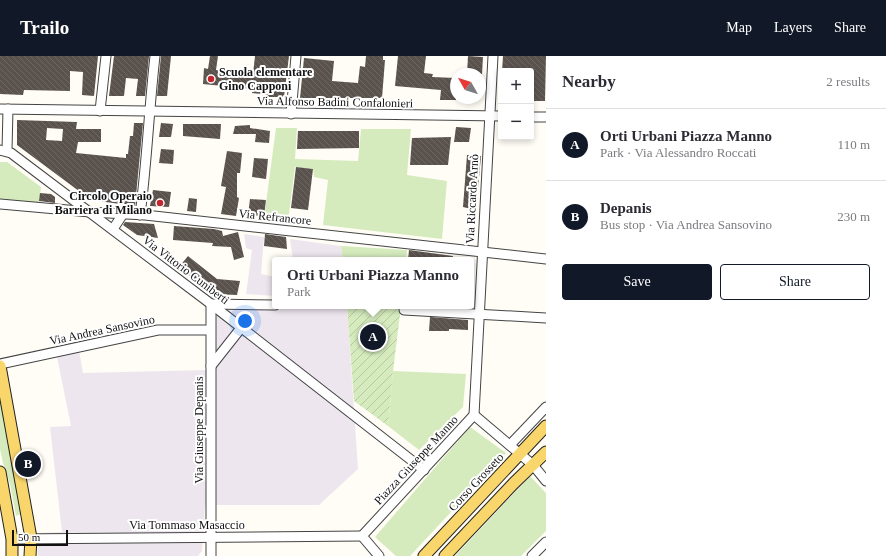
<!DOCTYPE html>
<meta charset="utf-8">
<style>
:root{--surface:#fff;--page:#f7f7f7;--text:#2b2b33;--muted:#7c7c81;--line:#e1e1e2;--accent:#111827}
body{margin:0;font-family:"Times New Roman",serif;background:var(--page);color:var(--text)}
.controls{position:absolute;right:12px;top:12px;display:grid;overflow:hidden;border-radius:4px;box-shadow:0 2px 6px #0003}
.controls button{width:36px;height:36px;display:grid;place-items:center;padding:0;border:0;border-bottom:1px solid var(--line);background:var(--surface);color:var(--text);font:20px sans-serif}
.compass{position:absolute;left:450px;top:12px;width:36px;height:36px;border-radius:50%;background:var(--surface);box-shadow:0 2px 6px #0003;rotate:309deg}
.scale{position:absolute;left:12px;bottom:10px;width:56px;box-sizing:border-box;padding-left:4px;border:2px solid #111;border-top:0;font-size:11px;line-height:14px;white-space:nowrap;color:#111;-webkit-text-stroke:3px #fff;paint-order:stroke}
.you{position:absolute;left:245px;top:265px;width:14px;height:14px;margin:-10px;border:3px solid #fff;border-radius:50%;background:#1a73e8;box-shadow:0 0 0 6px #1a73e833}
.badge{display:grid;place-items:center;width:26px;height:26px;border-radius:50%;background:var(--accent);color:#fff;font-size:13px;font-weight:700}
.pin{position:absolute;translate:-50% -50%;border:2px solid #fff;box-shadow:0 1px 4px #0006}
.popup{position:absolute;left:272px;top:201px;width:202px;height:52px;box-sizing:border-box;display:grid;place-content:center;border-radius:4px;background:var(--surface);filter:drop-shadow(0 1px 3px #0005);font-size:13px;white-space:nowrap;color:var(--muted)}
.popup b{font-size:15px;color:var(--text)}
.popup::after{content:'';position:absolute;left:50%;top:100%;margin-left:-8px;border:8px solid transparent;border-top-color:var(--surface)}
.list{margin:0;padding:0;list-style:none}
h2{display:flex;justify-content:space-between;align-items:center;height:52px;margin:0;padding:0 16px;font-size:17px}
h2 small{font-size:13px;font-weight:400;color:var(--muted)}
.list li{display:grid;grid-template-columns:26px 1fr auto;gap:12px;align-items:center;box-sizing:border-box;height:72px;padding:0 16px;border-top:1px solid var(--line)}
.list b{display:block;font-size:15px;white-space:nowrap}
.list p{margin:0;font-size:13px;white-space:nowrap;color:var(--muted)}
.list em{font-size:13px;font-style:normal;color:var(--muted)}
.actions{display:flex;gap:8px;padding:12px 16px}
.actions a{flex:1;padding:9px 0;border:1px solid var(--accent);border-radius:4px;text-align:center;font-size:14px;color:var(--accent)}
.actions .main{background:var(--accent);color:#fff}
.map{position:relative;flex:none;width:546px;height:500px;overflow:hidden}
header{display:flex;align-items:center;gap:24px;box-sizing:border-box;height:56px;padding:0 20px;background:var(--accent);color:#fff}
header strong{font-size:19px}
nav{display:flex;gap:22px;margin-inline-start:auto;font-size:14px}
main{display:flex}
aside{flex:1;background:var(--surface)}
.map>svg:first-child{display:block}
.industrial{fill:#eee6ef}
.grass{fill:#d5ebbd}
.garden{fill:url(#garden-furrows)}
.building{fill:url(#building-back-hatch);fill-rule:evenodd}
.lines{fill:none;stroke-linecap:round;stroke-linejoin:round}
.minor-casing{stroke:#444;stroke-width:11}
.major-casing{stroke:#222;stroke-width:13}
.minor{stroke:#fff;stroke-width:9}
.major{stroke:#f9d66b;stroke-width:11}
.poi-dot{fill:#c4262e;stroke:#fff;stroke-width:1.5}
.labels{text-anchor:middle;dominant-baseline:central;stroke-width:4;stroke-linejoin:round;paint-order:stroke}
.poi-label{font-size:12px;font-weight:bold;fill:#111;stroke:#fff;text-anchor:start}
.street-label{font-size:12px;fill:#111;stroke:#fff}
</style>
<header>
<strong>Trailo</strong>
<nav><a>Map</a><a>Layers</a><a>Share</a></nav>
</header>
<main>
<div class="map">
<svg width="546" height="500" viewBox="0 0 546 500">
<defs>
<pattern id="garden-furrows" width="10" height="10" patternUnits="userSpaceOnUse"><rect width="10" height="10" fill="#d5ebbd"/><path d="M-1 1l2-2M0 10L10 0M9 11l2-2" fill="none" stroke="#b6c8a1"/></pattern>
<pattern id="building-back-hatch" width="6" height="6" patternUnits="userSpaceOnUse"><rect width="6" height="6" fill="#5a524d"/><path d="M-1 5l2 2M0 0l6 6M5-1l2 2" fill="none" stroke="#6d6662"/></pattern>
</defs>
<rect width="100%" height="100%" fill="#fffdf5"/>
<g class="industrial">
<path d="M244,178L264,181L261,218L275,221V240L246,238L252,194L246,192Z"/>
<path d="M290,183L341,190L343,204H293Z"/>
<path d="M210,242L275,245V250H347L358,413L319,449H205L202,495L198,500H38L37,477L62,476L50,371L71,370L57,301L79,294L83,317L206,314Z"/>
</g>
<g class="grass">
<path d="M276,72H297L295,103L358,105L361,73H411L407,119L447,125L442,183L323,169L328,124L314,121L313,113L295,111L288,165L264,162Z"/>
<path d="M0,106H7L41,131L39,149L0,145Z"/>
<path d="M341,190L407,194L406,204H343Z"/>
<path d="M393,315L466,318L463,351L419,394L388,370Z"/>
<path d="M0,339L21,458L16,460L10,428L3,407L0,393Z"/>
<path d="M470,371L506,397L410,500H396L375,481Z"/>
<path d="M530,420L546,437V475L521,500H455Z"/>
</g>
<path class="garden" d="M347,250H401L393,315L388,370L354,345Z"/>
<g class="building">
<path d="M0,0H98L94,40L82,39L83,16L70,15V35L24,34L23,39L0,38Z"/>
<path d="M114,0H149L145,40H136L138,23L126,22L124,40H109Z"/>
<path d="M161,0H171L167,40H157Z"/>
<path d="M210,0H218L216,14L253,18L255,0H289L284,41H262V38L252,37V33L203,28L204,12L208,13Z"/>
<path d="M366,0H383V4H385L382,42H300L304,2L334,5L332,25L358,27L360,10L365,11Z"/>
<path d="M398,0H426L424,17L433,18L432,21L456,22V44H440L441,34L395,30Z"/>
<path d="M468,0L483,1L482,18H467Z"/>
<path d="M503,0H546L545,45H531L533,15H502Z"/>
<path d="M17,64L77,66L76,73H101V86H78L76,97L126,102V98H128L130,80H133L134,67H143L135,150L91,144L17,89ZM47,72L63,73L62,85L46,84Z"/>
<path d="M161,67L173,68L171,81H159Z"/>
<path d="M183,68H221L220,83L183,80Z"/>
<path d="M250,69V72L270,75L269,87L255,86L256,78H233L235,70Z"/>
<path d="M456,71L471,72L469,86H454Z"/>
<path d="M298,75H359V92L297,93Z"/>
<path d="M451,81L448,109H410L412,82Z"/>
<path d="M161,93L174,94L173,108L159,107Z"/>
<path d="M227,95L242,97L240,117H237V141L239,142L236,160L221,158L226,131L221,130Z"/>
<path d="M467,99L481,100L476,154L463,151Z"/>
<path d="M254,102L268,103L266,123L252,121Z"/>
<path d="M296,111L313,113L308,154L291,152Z"/>
<path d="M153,134L171,136L169,151L150,150Z"/>
<path d="M40,137L51,138L55,141V147L39,145Z"/>
<path d="M189,142L197,143L196,156L187,155Z"/>
<path d="M250,143L266,144L264,160L248,159Z"/>
<path d="M125,166L154,168L158,182L137,179L123,169Z"/>
<path d="M174,170L214,173L222,175L223,180L238,176L244,201L234,204L231,191L212,190L213,187L173,184Z"/>
<path d="M265,178L286,181L287,193L264,190Z"/>
<path d="M409,194L453,200V204H408Z"/>
<path d="M188,200L217,223L240,225L237,239L212,238L203,231L179,211Z"/>
<path d="M430,261L468,264V274L449,273V275H429Z"/>
</g>
<g class="lines">
<defs>
<g id="minor">
<path d="M0,53L501,60"/>
<path d="M100,55L106,0"/>
<path d="M291,58L296,0"/>
<path d="M531,61H546"/>
<path d="M0,94L11,97L211,248L424,414"/>
<path d="M7,94L8,53"/>
<path d="M0,148L90,156L145,159L546,203"/>
<path d="M140,159C147,106 149,53 155,0"/>
<path d="M113,173L123,158"/>
<path d="M404,254L546,262"/>
<path d="M0,308L158,274H210"/>
<path d="M211,310L241,272"/>
<path d="M474,359L493,0"/>
<path d="M510,389L546,351"/>
<path d="M362,480L474,359L533,409L546,425"/>
<path d="M362,480L379,500"/>
<path d="M12,483L362,480"/>
<path d="M211,500V248L275,249"/>
<path d="M532,500L546,486"/>
</g>
<g id="major">
<path d="M0,310L31,482L30,500"/>
<path d="M0,416L12,483V500"/>
<path d="M424,500L546,370"/>
<path d="M445,500L514,427L546,396"/>
</g>
</defs>
<use href="#minor" class="minor-casing"/>
<use href="#major" class="major-casing"/>
<use href="#minor" class="minor"/>
<use href="#major" class="major"/>
</g>
<g class="poi-dot">
<circle cx="211" cy="23" r="4"/>
<circle cx="160" cy="147" r="4"/>
</g>
<g class="labels">
<g class="poi-label">
<text x="219" y="16">Scuola elementare<tspan x="219" dy="14">Gino Capponi</tspan></text>
<text x="152" y="140" text-anchor="end">Circolo Operaio<tspan x="152" dy="14">Barriera di Milano</tspan></text>
</g>
<g class="street-label">
<text transform="translate(335 46) rotate(1)">Via Alfonso Badini Confalonieri</text>
<text transform="translate(472 143) rotate(-87)">Via Riccardo Arnò</text>
<text transform="translate(275 161) rotate(6)">Via Refrancore</text>
<text transform="translate(186 214) rotate(37)">Via Vittorio Cuniberti</text>
<text transform="translate(102 274) rotate(-12)">Via Andrea Sansovino</text>
<text transform="translate(199 374) rotate(-90)">Via Giuseppe Depanis</text>
<text transform="translate(416 404) rotate(-47)">Piazza Giuseppe Manno</text>
<text transform="translate(476 426) rotate(-47)">Corso Grosseto</text>
<text x="187" y="469">Via Tommaso Masaccio</text>
</g>
</g>
</svg>
<div class="controls">
<button>+</button>
<button>−</button>
</div>
<svg class="compass" viewBox="-18 -18 36 36"><path d="M0-13l5 13h-10z" fill="#e53935"/><path d="M0 13l5-13h-10z" fill="#7c7c81"/></svg>
<div class="scale">50 m</div>
<div class="you"></div>
<div class="pin badge" style="left:373px;top:281px">A</div>
<div class="popup"><b>Orti Urbani Piazza Manno</b>Park</div>
<div class="pin badge" style="left:28px;top:408px">B</div>
</div>
<aside>
<h2>Nearby<small>2 results</small></h2>
<ul class="list">
<li><span class="badge">A</span><div><b>Orti Urbani Piazza Manno</b><p>Park · Via Alessandro Roccati</p></div><em>110 m</em></li>
<li><span class="badge">B</span><div><b>Depanis</b><p>Bus stop · Via Andrea Sansovino</p></div><em>230 m</em></li>
</ul>
<div class="actions"><a class="main">Save</a><a>Share</a></div>
</aside>
</main>
